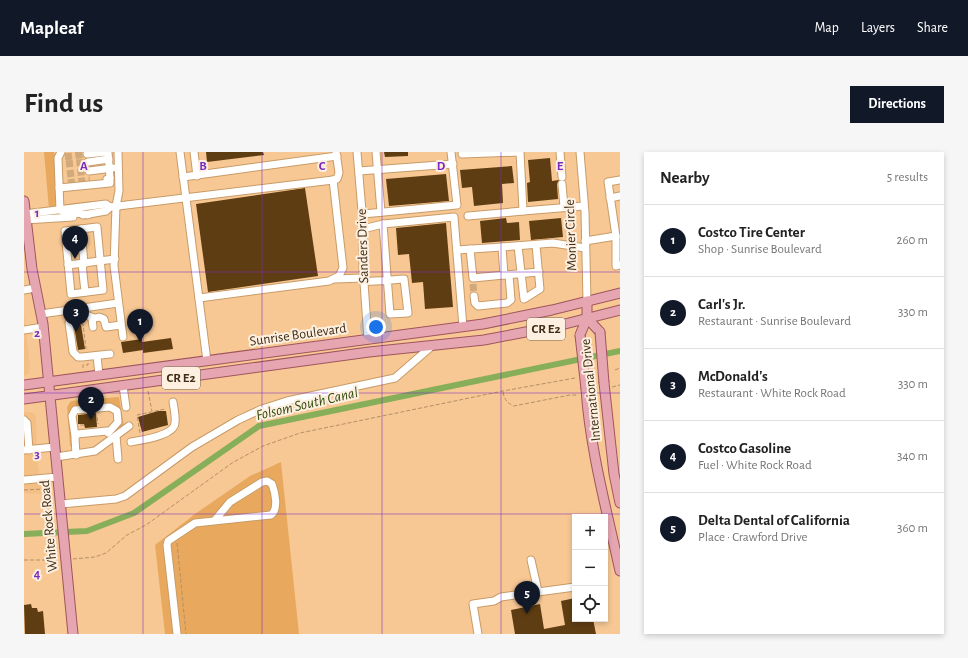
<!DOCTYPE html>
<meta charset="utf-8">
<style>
:root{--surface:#fff;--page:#f6f6f6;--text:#222;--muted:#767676;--line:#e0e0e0;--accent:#111827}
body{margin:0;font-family:"Alegreya Sans",sans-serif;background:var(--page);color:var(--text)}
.controls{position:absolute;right:12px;bottom:12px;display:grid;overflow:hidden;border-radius:0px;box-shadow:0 2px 6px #0003}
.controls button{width:36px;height:36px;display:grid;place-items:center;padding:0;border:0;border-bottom:1px solid var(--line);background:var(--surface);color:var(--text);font:20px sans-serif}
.you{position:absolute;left:352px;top:175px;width:14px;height:14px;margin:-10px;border:3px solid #fff;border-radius:50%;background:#1a73e8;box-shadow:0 0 0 6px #1a73e833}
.badge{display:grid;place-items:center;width:26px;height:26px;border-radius:50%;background:var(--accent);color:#fff;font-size:13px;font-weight:700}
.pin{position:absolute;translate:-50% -33px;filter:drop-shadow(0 1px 2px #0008)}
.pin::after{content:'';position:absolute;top:21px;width:14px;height:12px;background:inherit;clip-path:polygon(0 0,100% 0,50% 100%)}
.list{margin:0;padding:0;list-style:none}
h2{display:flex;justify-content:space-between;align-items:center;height:52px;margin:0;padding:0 16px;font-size:17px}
h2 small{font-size:13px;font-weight:400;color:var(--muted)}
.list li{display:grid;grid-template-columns:26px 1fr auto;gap:12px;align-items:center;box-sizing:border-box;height:72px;padding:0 16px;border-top:1px solid var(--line)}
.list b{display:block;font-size:15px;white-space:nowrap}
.list p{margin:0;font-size:13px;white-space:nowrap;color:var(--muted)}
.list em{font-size:13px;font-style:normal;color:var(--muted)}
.icon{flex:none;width:22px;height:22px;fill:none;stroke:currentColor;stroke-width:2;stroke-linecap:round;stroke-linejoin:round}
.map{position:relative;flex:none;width:596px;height:482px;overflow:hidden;border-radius:0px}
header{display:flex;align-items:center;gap:24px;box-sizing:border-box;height:56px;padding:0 20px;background:var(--accent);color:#fff}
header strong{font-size:19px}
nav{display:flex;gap:22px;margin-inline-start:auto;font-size:14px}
.intro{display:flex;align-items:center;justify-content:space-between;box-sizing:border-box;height:96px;padding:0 24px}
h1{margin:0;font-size:28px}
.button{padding:10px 18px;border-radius:0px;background:var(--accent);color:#fff;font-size:14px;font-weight:700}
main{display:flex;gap:24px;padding:0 24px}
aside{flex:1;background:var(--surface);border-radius:0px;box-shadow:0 2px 6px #0003}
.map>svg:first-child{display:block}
.built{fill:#f3bf85}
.green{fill:#e8a95e}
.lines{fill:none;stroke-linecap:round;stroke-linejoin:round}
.canal{stroke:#87ae59;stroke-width:6}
.building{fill:#5f3d12}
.minor-tunnel{stroke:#d2a97b;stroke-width:7;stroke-dasharray:7 3.5;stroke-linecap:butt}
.minor-casing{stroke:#c89b68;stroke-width:9}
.major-casing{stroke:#a0555b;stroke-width:11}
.path{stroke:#b48f67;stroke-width:1;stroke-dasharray:4 2;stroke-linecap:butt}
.minor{stroke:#fff;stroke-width:7}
.major{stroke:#e5a6b2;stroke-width:9}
.major-bridge-casing{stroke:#a0555b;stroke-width:11;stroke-linecap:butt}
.major-bridge{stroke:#e5a6b2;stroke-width:9}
.grid{fill:none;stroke:#7b2cbf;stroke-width:1;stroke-opacity:0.55}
.labels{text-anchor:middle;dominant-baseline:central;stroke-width:4;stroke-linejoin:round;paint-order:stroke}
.shield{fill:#fef0e0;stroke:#786854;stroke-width:1}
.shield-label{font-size:13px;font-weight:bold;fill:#3f2d18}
.street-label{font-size:14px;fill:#3f2d18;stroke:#fef0e0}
.water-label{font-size:15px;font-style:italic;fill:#314a0c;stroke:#fef0e0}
.grid-label{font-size:13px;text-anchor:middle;font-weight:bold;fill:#7b2cbf;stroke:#fef0e0;stroke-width:4;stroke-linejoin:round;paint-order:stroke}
</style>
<header>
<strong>Mapleaf</strong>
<nav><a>Map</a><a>Layers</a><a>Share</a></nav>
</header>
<div class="intro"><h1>Find us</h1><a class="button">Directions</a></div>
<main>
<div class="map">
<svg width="596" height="482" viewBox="0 0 596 482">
<rect width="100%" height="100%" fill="#f7c894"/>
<g class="built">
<path d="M0,162L6,214L5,221L0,224Z"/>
<path d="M0,260L9,261L12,264L13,307L18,342L0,341Z"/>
</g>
<g class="green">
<path d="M20,0H30L36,53L68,49L69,51L25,57Z"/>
<path d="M95,245L100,274L90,281H88L96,272L94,258L61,256L46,265L48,294H46L43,255L47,249Z"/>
<path d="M257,310L275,482H141L131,393L171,362L226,324Z"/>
</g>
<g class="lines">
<path class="canal" d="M0,382L63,379L110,361L235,274L596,199"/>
</g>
<g class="building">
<path d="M182,0H239L240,3L183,10Z"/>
<path d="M360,0H384V4L361,5Z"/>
<path d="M526,6L528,29L535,28L533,32L534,47L504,50L503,31L506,30L504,8Z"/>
<path d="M488,14L490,31L478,32L479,51L450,54L448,35L438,36L436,18Z"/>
<path d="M422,22L425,49L365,54L362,27Z"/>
<path d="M281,36L294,124L184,140L172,52Z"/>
<path d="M482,66L483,71L495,70L496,88L458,91L456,69Z"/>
<path d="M537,66L539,85L507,88L505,69Z"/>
<path d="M422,71L429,155L401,157L399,130L388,131L385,102L374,103L372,76Z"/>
<path d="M57,173L61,197L54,198L50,174Z"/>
<path d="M147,186L149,197L119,201V198L99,201L97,190L118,187V190Z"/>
<path d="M134,259H142L144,273L118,280L114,265Z"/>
<path d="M72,261L73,275L61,276L60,272H54V263Z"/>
<path d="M551,446V467H569L572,482H491L487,458L516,452L520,477L541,473L537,449Z"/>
<path d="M7,452L8,456H13L14,460L19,459L21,482H1L0,453Z"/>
</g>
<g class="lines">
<g class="minor-tunnel">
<path d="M41,5L63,2"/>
<path d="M42,12L64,10"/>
<path d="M43,22L65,19"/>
<path d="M44,31L66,28"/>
<path d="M449,132L450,144"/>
</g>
<defs>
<g id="minor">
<path d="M37,0L34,6L36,58C43,63 55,60 64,63"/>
<path d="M94,0L95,39L92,54L90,114L99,185"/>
<path d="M156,0L183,209"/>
<path d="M170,0L173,24"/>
<path d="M333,0L339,71V117L344,187"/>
<path d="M352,0L357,60"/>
<path d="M496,0L499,59L560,54"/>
<path d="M536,0L538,25"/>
<path d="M556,0L561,60L563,149"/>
<path d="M63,2L82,0"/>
<path d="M438,2L496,0"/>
<path d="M64,10L85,7"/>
<path d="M65,19L89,16"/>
<path d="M335,19L429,12"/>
<path d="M159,25L313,4"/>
<path d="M83,27L86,26L84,0"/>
<path d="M596,28L584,30L592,84V114L596,113"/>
<path d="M538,32L540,55"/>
<path d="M35,36L86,31V26"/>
<path d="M586,46L596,44"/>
<path d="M1,62L82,52L86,55L309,28L313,27L315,21L312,0"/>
<path d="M339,62L433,53L427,0"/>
<path d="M59,63L82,59L86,55"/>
<path d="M444,64L499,59"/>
<path d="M1,68L49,65"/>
<path d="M73,75L79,138L47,142L41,79Z"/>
<path d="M57,77L60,112"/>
<path d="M339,77L359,72"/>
<path d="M561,89L592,84"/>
<path d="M494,94L500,147L516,137L512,93"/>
<path d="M446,97L449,126L480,123L478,95L529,91L561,96"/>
<path d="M433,98L478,95"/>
<path d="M58,112L61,140"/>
<path d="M44,113L91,107"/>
<path d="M480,123L515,120"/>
<path d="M311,127L339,126"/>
<path d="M340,129C353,130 367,128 380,127L384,161L366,162L359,72L430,65L439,175"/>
<path d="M0,138L11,136"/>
<path d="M450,144L451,151L454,154L483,151L487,148L485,123"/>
<path d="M175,146L305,129L315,124L319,116L309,28"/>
<path d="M17,162L94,151"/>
<path d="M70,166L62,163L47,167L45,171L49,200L54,205H58L86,202"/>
<path d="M69,175L68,167L75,165L80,167L82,175L97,173"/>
<path d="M0,178L19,175"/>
<path d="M73,204L75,223"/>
<path d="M99,234L102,255"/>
<path d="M0,268L3,271L5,298"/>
<path d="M51,284L48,264L51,258L86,255L93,259L94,270L84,281"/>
<path d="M92,284L94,307"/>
<path d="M107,290C117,288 150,284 151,271C152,265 150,256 149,250"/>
<path d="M0,298L31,295"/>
<path d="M52,303L51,286L53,282L83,279"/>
<path d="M32,305L71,299L105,274"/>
<path d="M0,328L34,325"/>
<path d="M37,352L92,347L101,344L168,295L214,268L238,257L263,249L371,226L409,193"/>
<path d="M507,408L514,439"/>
<path d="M153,482L143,393L144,389L171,371L247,363C255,357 251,340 248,332L243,329L238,330L206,350L191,368"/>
<path d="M454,482L449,452L470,449L477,445L551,435"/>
</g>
<g id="major">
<path d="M0,49L8,117L19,172L49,482"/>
<path d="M563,166L576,180"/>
<path d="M556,183L563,166V149"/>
<path d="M580,231L590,322L596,351"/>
<path d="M0,233L459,172L528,158L596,141"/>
<path d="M562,237C566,298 583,359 596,419"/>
<path d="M0,247L345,200L460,188L533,174L596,158"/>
</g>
</defs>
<use href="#minor" class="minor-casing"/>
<use href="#major" class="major-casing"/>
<g class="path">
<path d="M51,173L59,172L62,197"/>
<path d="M59,216V213H64V211"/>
<path d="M591,218L596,216"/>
<path d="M588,235L596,233"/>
<path d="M124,239L128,259"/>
<path d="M479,240C480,247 483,251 490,254L546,243H554"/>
<path d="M73,265L74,272"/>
<path d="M56,273H61V274"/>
<path d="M116,281L113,263L141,257"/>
<path d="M0,338L20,337"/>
<path d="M153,391L162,482"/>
<path d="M49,407L71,405L82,401L103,383L122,373L208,311L239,294L276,281L479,239L551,226"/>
<path d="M0,408H33"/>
</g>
<use href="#minor" class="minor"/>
<use href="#major" class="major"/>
<defs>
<g id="major-bridge">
<path d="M576,180L580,231"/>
<path d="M556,183L562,237"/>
</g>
</defs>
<use href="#major-bridge" class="major-bridge-casing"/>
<use href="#major-bridge" class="major-bridge"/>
</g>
<path class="grid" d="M119,0V482M238,0V482M358,0V482M477,0V482M0,120H596M0,241H596M0,362H596"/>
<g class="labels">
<g class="shield">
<rect x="503" y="166" width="38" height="22" rx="3"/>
<rect x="138" y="215" width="38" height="22" rx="3"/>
</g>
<g class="shield-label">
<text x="522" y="177">CR E2</text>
<text x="157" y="226">CR E2</text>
</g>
<g class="street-label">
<text transform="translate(547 83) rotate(-92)">Monier Circle</text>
<text transform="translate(339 94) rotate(-92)">Sanders Drive</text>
<text transform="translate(274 183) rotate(-8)">Sunrise Boulevard</text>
<text transform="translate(567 238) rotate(-96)">International Drive</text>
<text transform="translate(25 374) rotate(-95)">White Rock Road</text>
</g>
<g class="water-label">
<text transform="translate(283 252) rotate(-13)">Folsom South Canal</text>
</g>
</g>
<g class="grid-label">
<text x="60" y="18">A</text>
<text x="179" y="18">B</text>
<text x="298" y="18">C</text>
<text x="417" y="18">D</text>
<text x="536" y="18">E</text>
<text x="13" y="65">1</text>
<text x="13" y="185">2</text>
<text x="13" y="306">3</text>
<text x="13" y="426">4</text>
</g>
</svg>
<div class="controls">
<button>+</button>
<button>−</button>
<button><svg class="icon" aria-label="locate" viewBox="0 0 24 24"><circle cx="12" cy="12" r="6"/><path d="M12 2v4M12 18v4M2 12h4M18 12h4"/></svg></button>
</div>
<div class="you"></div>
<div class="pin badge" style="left:116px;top:190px">1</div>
<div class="pin badge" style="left:67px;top:268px">2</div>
<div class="pin badge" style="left:52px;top:180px">3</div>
<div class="pin badge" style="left:51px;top:107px">4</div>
<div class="pin badge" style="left:503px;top:462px">5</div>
</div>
<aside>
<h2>Nearby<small>5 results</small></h2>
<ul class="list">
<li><span class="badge">1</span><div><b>Costco Tire Center</b><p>Shop · Sunrise Boulevard</p></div><em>260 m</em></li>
<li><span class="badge">2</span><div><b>Carl's Jr.</b><p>Restaurant · Sunrise Boulevard</p></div><em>330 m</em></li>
<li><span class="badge">3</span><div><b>McDonald's</b><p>Restaurant · White Rock Road</p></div><em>330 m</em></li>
<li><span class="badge">4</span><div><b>Costco Gasoline</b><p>Fuel · White Rock Road</p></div><em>340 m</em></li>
<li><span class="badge">5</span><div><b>Delta Dental of California</b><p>Place · Crawford Drive</p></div><em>360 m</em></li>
</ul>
</aside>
</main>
